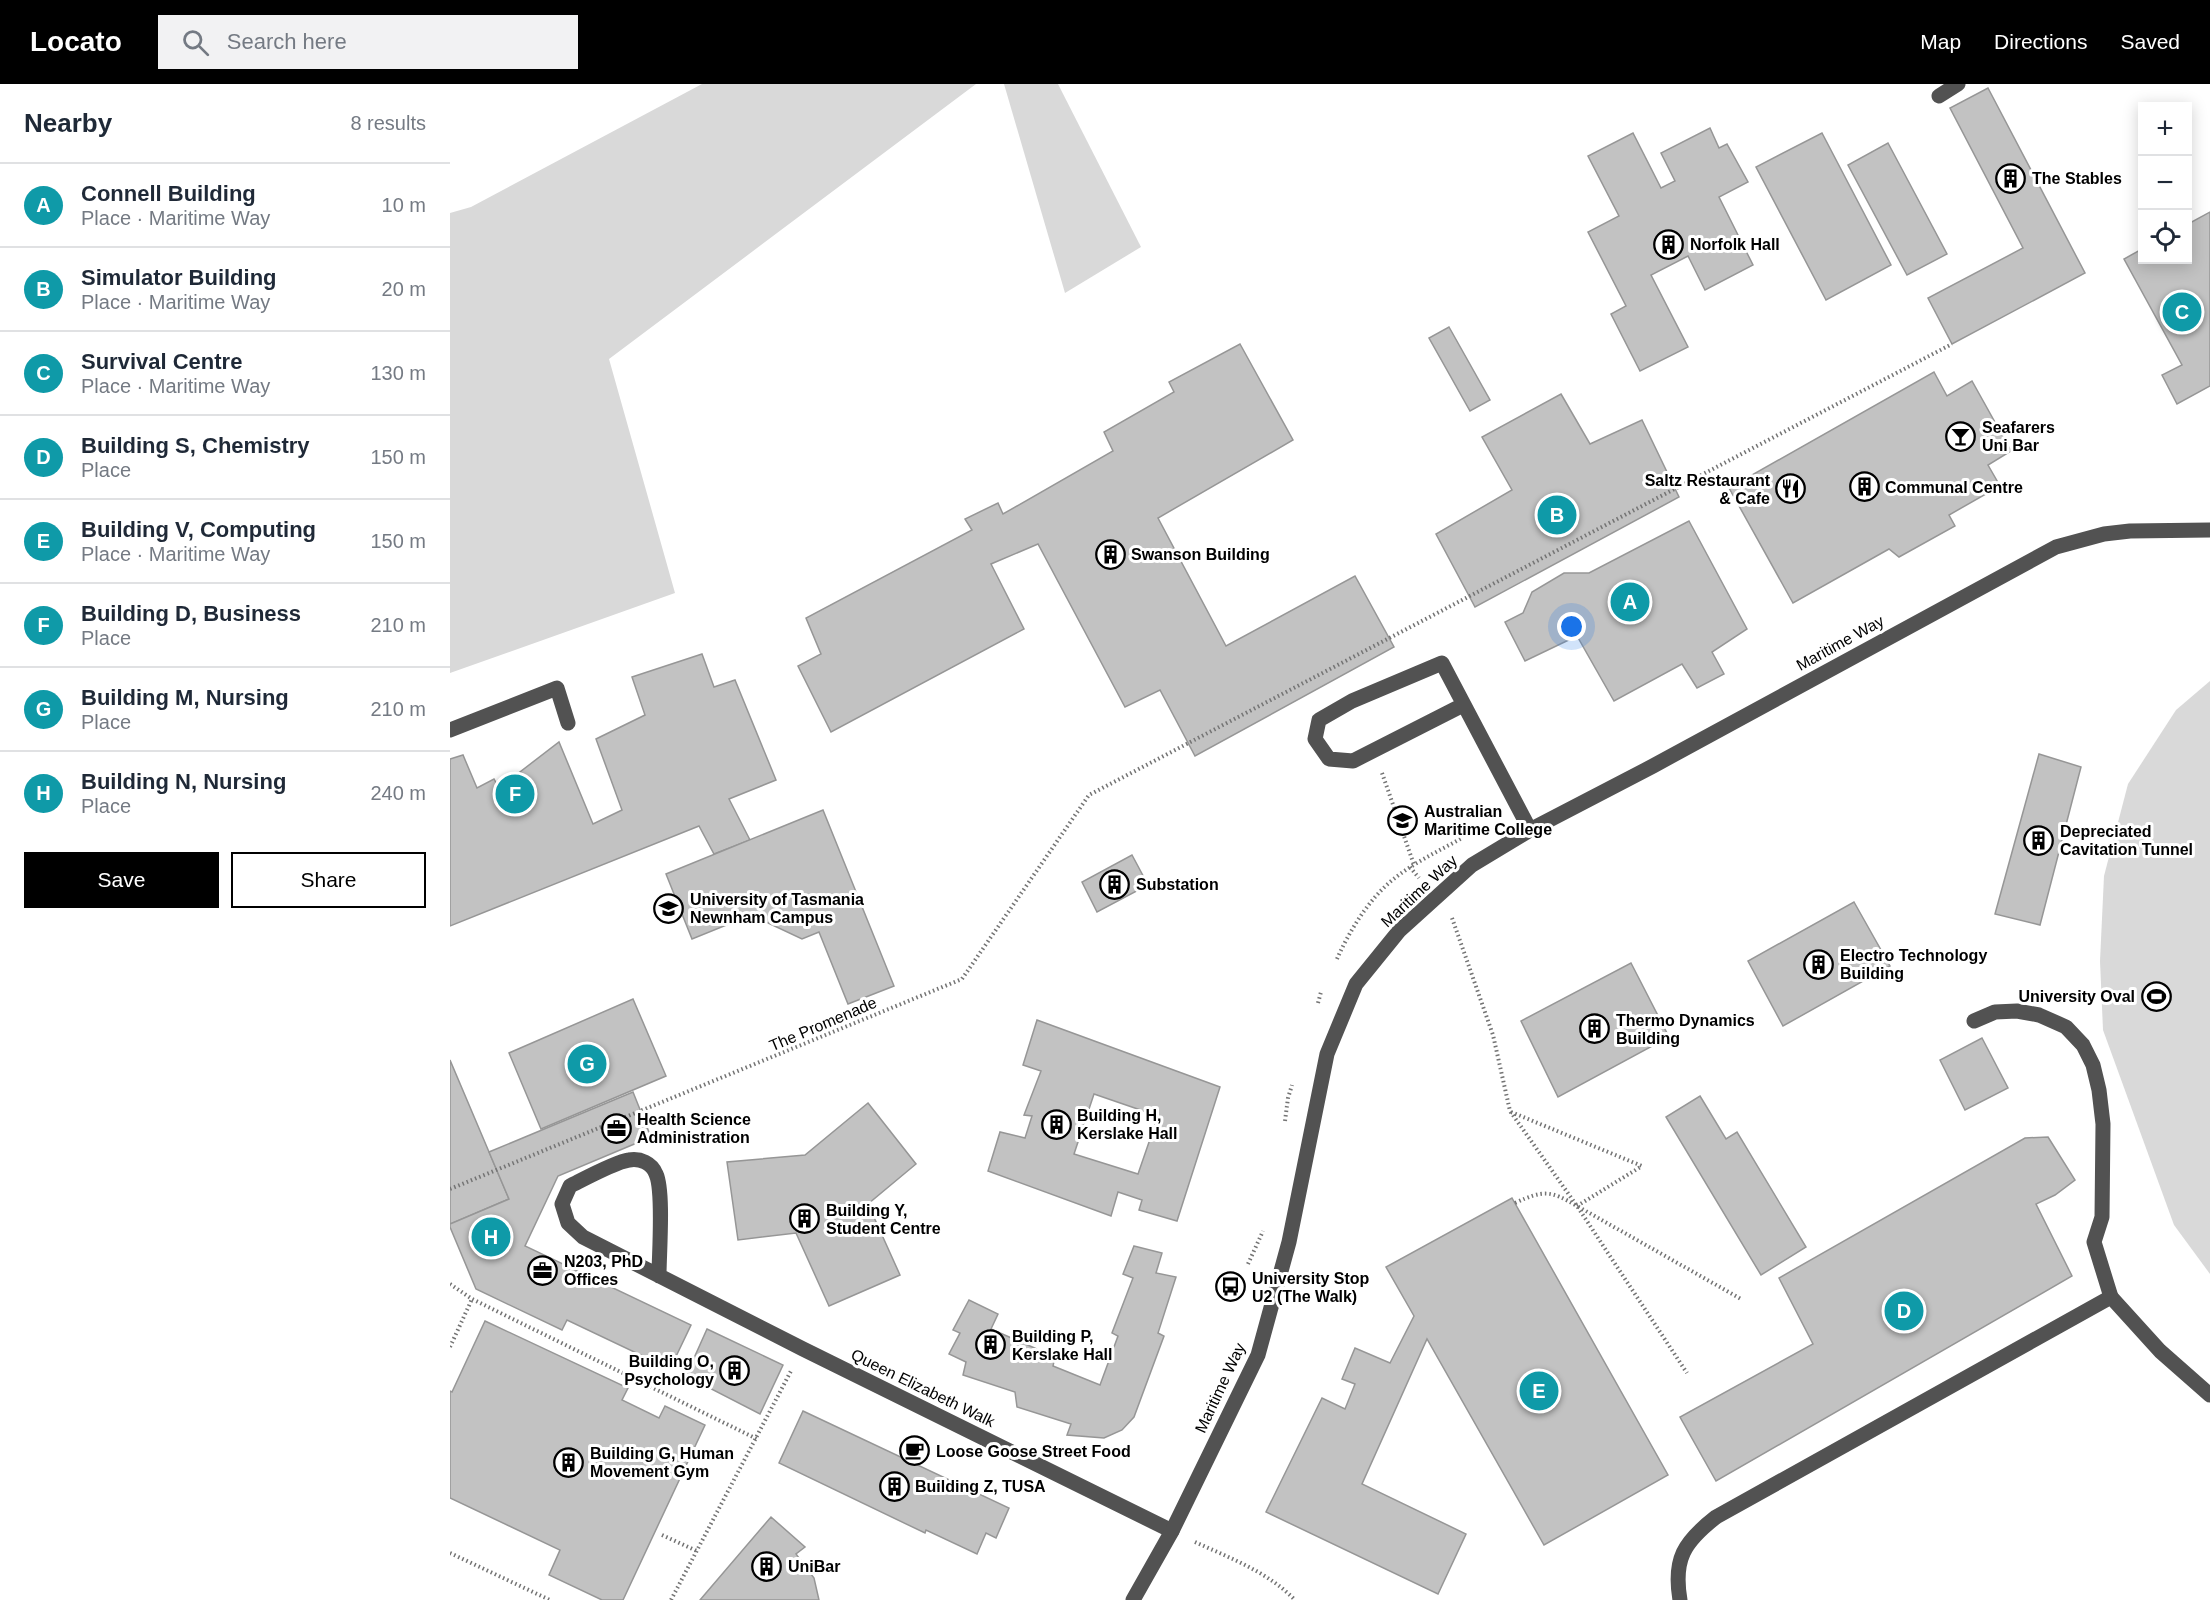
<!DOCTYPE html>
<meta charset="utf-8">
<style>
:root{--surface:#fff;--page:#f2f2f3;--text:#1f2937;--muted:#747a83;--line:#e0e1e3;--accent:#000}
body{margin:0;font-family:Helvetica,sans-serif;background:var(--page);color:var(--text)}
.controls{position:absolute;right:18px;top:18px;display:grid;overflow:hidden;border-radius:0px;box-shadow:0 3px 15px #0003}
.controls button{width:54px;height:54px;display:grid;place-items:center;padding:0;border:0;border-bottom:2px solid var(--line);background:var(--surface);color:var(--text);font:30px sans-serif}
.you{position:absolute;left:1122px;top:543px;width:21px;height:21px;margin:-15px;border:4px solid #fff;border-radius:50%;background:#1a73e8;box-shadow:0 0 0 9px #1a73e833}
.badge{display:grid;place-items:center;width:39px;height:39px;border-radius:50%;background:var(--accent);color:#fff;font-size:20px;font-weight:700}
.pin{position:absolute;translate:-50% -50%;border:3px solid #fff;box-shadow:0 2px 6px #0006}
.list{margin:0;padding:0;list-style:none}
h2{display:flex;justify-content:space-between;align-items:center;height:78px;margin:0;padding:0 24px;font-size:26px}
h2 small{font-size:20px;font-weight:400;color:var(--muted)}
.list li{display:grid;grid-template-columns:39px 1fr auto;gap:18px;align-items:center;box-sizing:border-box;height:84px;padding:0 24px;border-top:2px solid var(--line)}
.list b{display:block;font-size:22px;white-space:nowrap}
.list p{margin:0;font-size:20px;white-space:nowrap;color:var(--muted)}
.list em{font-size:20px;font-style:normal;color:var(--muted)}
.actions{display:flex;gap:12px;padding:18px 24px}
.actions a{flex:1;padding:14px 0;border:2px solid var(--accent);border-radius:0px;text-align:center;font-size:21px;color:var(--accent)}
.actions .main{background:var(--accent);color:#fff}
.icon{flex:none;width:33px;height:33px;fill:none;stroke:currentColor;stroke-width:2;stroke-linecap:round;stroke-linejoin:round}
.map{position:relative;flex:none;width:1760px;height:1516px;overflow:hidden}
header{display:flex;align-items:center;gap:36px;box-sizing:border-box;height:84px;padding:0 30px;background:var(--accent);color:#fff}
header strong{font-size:28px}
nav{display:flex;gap:33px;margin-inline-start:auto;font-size:21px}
.search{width:420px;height:54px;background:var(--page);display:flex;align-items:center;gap:15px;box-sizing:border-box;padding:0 21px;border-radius:0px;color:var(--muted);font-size:22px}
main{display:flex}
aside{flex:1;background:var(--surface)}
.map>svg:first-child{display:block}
.green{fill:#d9d9d9}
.building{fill:#c2c2c2;stroke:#969696;stroke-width:1.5;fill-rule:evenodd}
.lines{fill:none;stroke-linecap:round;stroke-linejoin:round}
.path{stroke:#747474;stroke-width:4;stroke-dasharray:1.5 3;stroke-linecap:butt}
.minor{stroke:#525252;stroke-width:15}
.labels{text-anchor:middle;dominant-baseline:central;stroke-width:6;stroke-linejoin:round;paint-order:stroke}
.poi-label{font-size:16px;font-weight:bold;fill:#000;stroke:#fff;text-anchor:start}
.street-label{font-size:16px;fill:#000;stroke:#fff}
</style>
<header>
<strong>Locato</strong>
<div class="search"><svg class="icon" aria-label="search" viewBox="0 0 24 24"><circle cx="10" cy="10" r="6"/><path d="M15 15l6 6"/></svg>Search here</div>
<nav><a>Map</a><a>Directions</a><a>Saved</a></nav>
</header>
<main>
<aside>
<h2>Nearby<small>8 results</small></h2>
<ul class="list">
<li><span class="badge" style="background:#0f9aa8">A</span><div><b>Connell Building</b><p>Place · Maritime Way</p></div><em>10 m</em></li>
<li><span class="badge" style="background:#0f9aa8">B</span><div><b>Simulator Building</b><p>Place · Maritime Way</p></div><em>20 m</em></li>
<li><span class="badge" style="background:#0f9aa8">C</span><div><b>Survival Centre</b><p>Place · Maritime Way</p></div><em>130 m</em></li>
<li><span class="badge" style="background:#0f9aa8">D</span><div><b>Building S, Chemistry</b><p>Place</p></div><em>150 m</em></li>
<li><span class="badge" style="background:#0f9aa8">E</span><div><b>Building V, Computing</b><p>Place · Maritime Way</p></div><em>150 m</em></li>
<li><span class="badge" style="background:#0f9aa8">F</span><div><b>Building D, Business</b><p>Place</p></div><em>210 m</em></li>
<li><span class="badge" style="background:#0f9aa8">G</span><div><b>Building M, Nursing</b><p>Place</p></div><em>210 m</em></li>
<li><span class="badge" style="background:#0f9aa8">H</span><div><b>Building N, Nursing</b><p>Place</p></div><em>240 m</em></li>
</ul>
<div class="actions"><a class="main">Save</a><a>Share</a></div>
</aside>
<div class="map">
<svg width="1760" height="1516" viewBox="0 0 1760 1516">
<rect width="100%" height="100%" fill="#fff"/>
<g class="green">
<path d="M252,0H526L159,275L225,509L0,589V129L21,123Z"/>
<path d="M554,0H608L691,163L615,209Z"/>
<path d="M1760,597V1190L1724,1141L1653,946L1650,877L1654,792L1678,700L1726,626Z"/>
</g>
<g class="building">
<path d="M1538,4L1635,189L1502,260L1478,214L1573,164L1500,24Z"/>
<path d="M1260,44L1269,64L1277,60L1298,98L1269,113L1303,181L1255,206L1238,172L1201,191L1238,263L1190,287L1161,230L1176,222L1138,148L1169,132L1138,72L1183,49L1211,104L1225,97L1211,69Z"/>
<path d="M1372,49L1441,181L1376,216L1306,83Z"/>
<path d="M1438,59L1497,170L1457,191L1398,81Z"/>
<path d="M1760,128V302L1727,320L1712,291L1732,281L1674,175L1692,165V176H1738V140Z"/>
<path d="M999,243L1040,316L1020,327L979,254Z"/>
<path d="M790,260L843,356L708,434L776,562L905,492L944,563L745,672L710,606L675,623L588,460L541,480L574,545L381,648L348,582L371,570L356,534L522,446L515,435L548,419L553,430L663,367L654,348L724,308L719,298Z"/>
<path d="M1484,288L1497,312L1522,297L1561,367L1538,381L1550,402L1499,431L1505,442L1449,473L1439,465L1343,519L1279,404Z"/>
<path d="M1111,310L1140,360L1192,336L1229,413L1025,523L986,450L1062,406L1032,353Z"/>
<path d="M1239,437L1297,545L1262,568L1274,590L1247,604L1232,580L1164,617L1127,552L1075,577L1055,538L1073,529L1082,508L1114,489H1139Z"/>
<path d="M252,570L264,603L285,596L326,696L279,715L300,756L264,770L249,742L0,842V675L13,671L27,704L44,695L49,704L109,658L143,740L172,726L146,655L195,631L182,593Z"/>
<path d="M1589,670L1631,683L1590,841L1545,830Z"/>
<path d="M373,726L444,902L398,920L369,848L352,855L301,831L242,855L216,790Z"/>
<path d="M682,771L698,801L647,828L632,798Z"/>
<path d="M1404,818L1440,882L1333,942L1298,877Z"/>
<path d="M1181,879L1219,953L1108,1013L1071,937Z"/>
<path d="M183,915L216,992L91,1045L59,969Z"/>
<path d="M587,936L770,1003L727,1137L689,1126L692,1116L668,1108L661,1132L538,1087L550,1048L575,1054L582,1032L574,1031L591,987L573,981ZM644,1010L708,1032L688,1090L624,1070Z"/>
<path d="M1532,954L1558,1004L1515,1026L1490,976Z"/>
<path d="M0,976L59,1115L0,1140Z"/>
<path d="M183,1008L201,1053L108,1092L75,1162L241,1241L220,1285L117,1236L112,1246L26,1205L0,1143V1140L59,1115L39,1068Z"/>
<path d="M1250,1012L1276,1055L1287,1048L1356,1163L1311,1191L1216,1033Z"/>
<path d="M418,1019L466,1080L418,1120L450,1191L379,1222L346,1149L288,1156L277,1078L355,1071Z"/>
<path d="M1598,1053L1625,1096L1605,1111L1586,1120L1622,1192L1266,1397L1230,1333L1363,1260L1329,1194L1575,1054Z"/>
<path d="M1062,1114L1218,1391L1094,1461L977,1255L912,1400L1016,1450L988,1510L816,1428L872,1314L895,1325L905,1300L892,1295L905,1264L940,1279L964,1232L936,1183Z"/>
<path d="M684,1162L712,1169L706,1189L726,1193L708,1249L714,1252L684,1333L672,1346L654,1354L617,1351L621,1340L567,1323L565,1308L513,1291L516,1278L499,1270L510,1249L503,1246L519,1216L548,1230L541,1245L605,1273L603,1282L650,1301L668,1252L662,1249L683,1194L673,1190Z"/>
<path d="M35,1237L178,1304L172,1316L209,1334L215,1322L255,1341L173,1516H152L99,1491L110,1466L0,1414V1307L2,1308Z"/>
<path d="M257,1245L333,1281L310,1330L236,1292Z"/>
<path d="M353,1327L559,1424L546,1454L536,1449L527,1470L476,1446L475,1449L329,1379Z"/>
<path d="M321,1433L355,1463L346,1470L364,1494L369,1516H250Z"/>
</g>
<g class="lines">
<g class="path">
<path d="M932,689L964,781"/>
<path d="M960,783L969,794"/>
<path d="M1002,834L1043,951L1060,1027L1127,1122L1291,1215"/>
<path d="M887,875C899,848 917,818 940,798C961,780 987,768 1012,754"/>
<path d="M868,919L871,908"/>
<path d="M1061,1028L1192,1082"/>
<path d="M835,1037L838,1014L842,1001"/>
<path d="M0,1105L512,895L639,711L1502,260"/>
<path d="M1065,1119C1093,1106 1100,1106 1127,1122L1237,1289"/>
<path d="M1127,1122L1192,1082"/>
<path d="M798,1180L813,1147"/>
<path d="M0,1200L22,1215L307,1355"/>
<path d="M0,1263L22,1215"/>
<path d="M212,1451L247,1467"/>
<path d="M745,1458C780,1474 818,1488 845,1516"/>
<path d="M0,1469L100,1516"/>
<path d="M221,1516L342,1285"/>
</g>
<g class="minor">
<path d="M1489,12L1508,0"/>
<path d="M1013,621L903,677L879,675L865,655L869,636L902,617L992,579L1080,746"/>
<path d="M0,646L107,604L118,639"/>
<path d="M1524,937L1545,928L1567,927L1589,931L1616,943L1633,961L1643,981L1649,1006L1653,1040L1652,1133L1644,1158L1661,1213"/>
<path d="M209,1192C209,1170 214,1107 206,1090C202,1079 190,1074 179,1076C165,1078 134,1095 120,1102L112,1120L118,1139L133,1153L353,1265L722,1447"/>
<path d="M683,1516L722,1447L808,1271L839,1158L877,970L906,900L949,847L1022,781L1080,746L1203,682L1606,463L1654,450L1680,447L1760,446"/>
<path d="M1230,1516C1223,1475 1234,1458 1266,1433L1661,1213L1710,1267L1760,1311"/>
</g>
</g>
<defs>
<symbol id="building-ring" viewBox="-11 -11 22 22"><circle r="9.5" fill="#fff" stroke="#000" stroke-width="1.5"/><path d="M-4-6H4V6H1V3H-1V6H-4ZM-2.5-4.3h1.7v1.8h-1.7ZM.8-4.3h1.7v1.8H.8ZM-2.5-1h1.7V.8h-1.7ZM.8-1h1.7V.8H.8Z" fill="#000"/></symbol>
<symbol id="bar-ring" viewBox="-11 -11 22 22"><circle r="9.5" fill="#fff" stroke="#000" stroke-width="1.5"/><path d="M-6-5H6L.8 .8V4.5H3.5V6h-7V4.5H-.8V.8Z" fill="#000"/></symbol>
<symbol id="restaurant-ring" viewBox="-11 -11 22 22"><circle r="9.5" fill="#fff" stroke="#000" stroke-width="1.5"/><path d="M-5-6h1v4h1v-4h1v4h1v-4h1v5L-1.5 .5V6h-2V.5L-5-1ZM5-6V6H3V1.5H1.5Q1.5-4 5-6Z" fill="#000"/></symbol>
<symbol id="university-ring" viewBox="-11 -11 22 22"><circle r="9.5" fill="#fff" stroke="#000" stroke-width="1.5"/><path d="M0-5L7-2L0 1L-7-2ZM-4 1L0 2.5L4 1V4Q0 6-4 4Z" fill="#000"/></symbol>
<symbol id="stadium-ring" viewBox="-11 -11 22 22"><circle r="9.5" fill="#fff" stroke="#000" stroke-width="1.5"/><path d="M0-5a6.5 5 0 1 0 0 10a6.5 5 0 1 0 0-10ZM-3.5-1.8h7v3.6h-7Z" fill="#000"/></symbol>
<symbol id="office-ring" viewBox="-11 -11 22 22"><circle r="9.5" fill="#fff" stroke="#000" stroke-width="1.5"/><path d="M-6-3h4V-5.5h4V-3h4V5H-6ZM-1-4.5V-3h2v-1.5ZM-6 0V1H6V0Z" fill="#000"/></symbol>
<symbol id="bus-ring" viewBox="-11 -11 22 22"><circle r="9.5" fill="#fff" stroke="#000" stroke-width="1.5"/><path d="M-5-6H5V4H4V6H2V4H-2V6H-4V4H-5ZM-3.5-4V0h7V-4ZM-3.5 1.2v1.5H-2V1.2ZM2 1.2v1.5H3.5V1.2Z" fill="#000"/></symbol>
<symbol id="cafe-ring" viewBox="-11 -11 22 22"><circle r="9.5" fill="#fff" stroke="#000" stroke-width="1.5"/><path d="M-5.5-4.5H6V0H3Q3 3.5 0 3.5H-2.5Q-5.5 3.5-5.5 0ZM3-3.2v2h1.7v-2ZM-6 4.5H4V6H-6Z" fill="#000"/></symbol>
</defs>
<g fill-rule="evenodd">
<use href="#building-ring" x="1544" y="78" width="33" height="33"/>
<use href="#building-ring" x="1202" y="144" width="33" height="33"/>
<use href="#bar-ring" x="1494" y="336" width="33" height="33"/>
<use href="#building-ring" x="1398" y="386" width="33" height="33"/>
<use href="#restaurant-ring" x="1324" y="388" width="33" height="33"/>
<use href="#building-ring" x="644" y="454" width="33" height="33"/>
<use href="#university-ring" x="936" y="720" width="33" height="33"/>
<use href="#building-ring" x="1572" y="740" width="33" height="33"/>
<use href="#building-ring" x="648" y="784" width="33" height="33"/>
<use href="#university-ring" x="202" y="808" width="33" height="33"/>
<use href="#building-ring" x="1352" y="864" width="33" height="33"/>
<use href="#stadium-ring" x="1690" y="896" width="33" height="33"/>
<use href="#building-ring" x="1128" y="928" width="33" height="33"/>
<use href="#building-ring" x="590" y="1024" width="33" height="33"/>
<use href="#office-ring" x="150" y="1028" width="33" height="33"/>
<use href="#building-ring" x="338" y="1118" width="33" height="33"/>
<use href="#office-ring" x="76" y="1170" width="33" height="33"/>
<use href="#bus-ring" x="764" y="1186" width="33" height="33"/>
<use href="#building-ring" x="524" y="1244" width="33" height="33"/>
<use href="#building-ring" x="268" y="1270" width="33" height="33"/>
<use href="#cafe-ring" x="448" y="1350" width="33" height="33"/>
<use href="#building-ring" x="102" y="1362" width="33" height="33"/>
<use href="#building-ring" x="428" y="1386" width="33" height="33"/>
<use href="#building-ring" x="300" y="1466" width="33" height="33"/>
</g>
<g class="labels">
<g class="poi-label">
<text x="1582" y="94">The Stables</text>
<text x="1240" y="160">Norfolk Hall</text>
<text x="1532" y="343">Seafarers<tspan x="1532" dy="18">Uni Bar</tspan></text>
<text x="1320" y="396" text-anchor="end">Saltz Restaurant<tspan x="1320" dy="18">&amp; Cafe</tspan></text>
<text x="1435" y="403">Communal Centre</text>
<text x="681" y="470">Swanson Building</text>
<text x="974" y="727">Australian<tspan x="974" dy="18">Maritime College</tspan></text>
<text x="1610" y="747">Depreciated<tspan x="1610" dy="18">Cavitation Tunnel</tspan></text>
<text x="686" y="800">Substation</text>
<text x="240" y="815">University of Tasmania<tspan x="240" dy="18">Newnham Campus</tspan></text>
<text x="1390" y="871">Electro Technology<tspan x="1390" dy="18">Building</tspan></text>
<text x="1685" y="912" text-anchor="end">University Oval</text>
<text x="1166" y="936">Thermo Dynamics<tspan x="1166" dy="18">Building</tspan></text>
<text x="627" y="1031">Building H,<tspan x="627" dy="18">Kerslake Hall</tspan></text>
<text x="187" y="1035">Health Science<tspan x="187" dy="18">Administration</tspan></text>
<text x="376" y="1126">Building Y,<tspan x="376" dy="18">Student Centre</tspan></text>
<text x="114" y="1177">N203, PhD<tspan x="114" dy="18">Offices</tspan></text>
<text x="802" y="1194">University Stop<tspan x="802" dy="18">U2 (The Walk)</tspan></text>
<text x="562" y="1252">Building P,<tspan x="562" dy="18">Kerslake Hall</tspan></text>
<text x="264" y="1277" text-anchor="end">Building O,<tspan x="264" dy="18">Psychology</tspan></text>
<text x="486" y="1367">Loose Goose Street Food</text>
<text x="140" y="1369">Building G, Human<tspan x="140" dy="18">Movement Gym</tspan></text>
<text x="465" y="1402">Building Z, TUSA</text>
<text x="338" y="1482">UniBar</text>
</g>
<g class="street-label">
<text transform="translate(1390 559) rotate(-29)">Maritime Way</text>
<text transform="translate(969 807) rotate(-43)">Maritime Way</text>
<text transform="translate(373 940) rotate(-23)">The Promenade</text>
<text transform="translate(473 1304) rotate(26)">Queen Elizabeth Walk</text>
<text transform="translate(770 1304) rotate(-65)">Maritime Way</text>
</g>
</g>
</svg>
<div class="controls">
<button>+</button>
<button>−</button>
<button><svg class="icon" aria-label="locate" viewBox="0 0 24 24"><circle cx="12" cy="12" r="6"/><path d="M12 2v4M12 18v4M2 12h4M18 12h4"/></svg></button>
</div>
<div class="you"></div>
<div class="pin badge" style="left:1180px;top:518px;background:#0f9aa8">A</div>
<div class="pin badge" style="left:1107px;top:431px;background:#0f9aa8">B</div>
<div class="pin badge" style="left:1732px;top:228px;background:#0f9aa8">C</div>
<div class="pin badge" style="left:1454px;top:1227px;background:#0f9aa8">D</div>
<div class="pin badge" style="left:1089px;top:1307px;background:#0f9aa8">E</div>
<div class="pin badge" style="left:65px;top:710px;background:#0f9aa8">F</div>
<div class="pin badge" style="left:137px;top:980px;background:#0f9aa8">G</div>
<div class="pin badge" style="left:41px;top:1153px;background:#0f9aa8">H</div>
</div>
</main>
